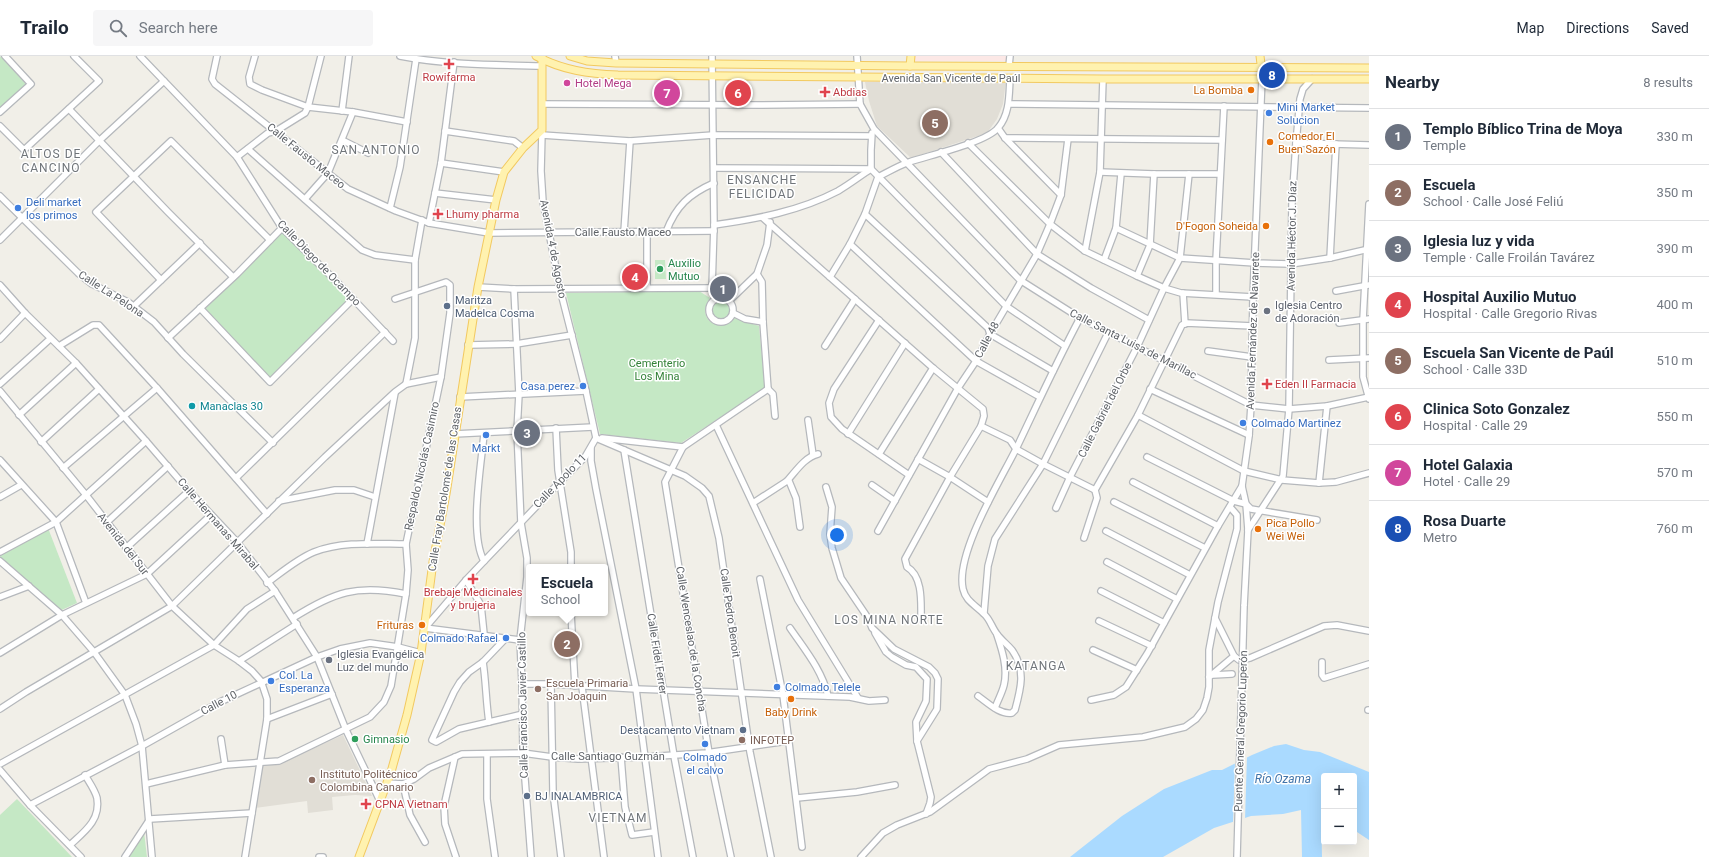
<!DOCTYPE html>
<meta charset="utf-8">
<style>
:root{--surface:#fff;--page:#f6f6f7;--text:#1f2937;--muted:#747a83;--line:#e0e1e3;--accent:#ea4335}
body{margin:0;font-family:Roboto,sans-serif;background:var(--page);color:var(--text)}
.controls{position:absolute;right:12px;bottom:12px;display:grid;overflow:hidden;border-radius:4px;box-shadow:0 4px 16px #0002}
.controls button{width:36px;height:36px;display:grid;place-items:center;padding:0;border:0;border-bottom:1px solid var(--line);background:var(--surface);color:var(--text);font:20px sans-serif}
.you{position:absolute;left:837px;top:479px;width:14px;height:14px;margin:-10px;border:3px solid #fff;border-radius:50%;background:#1a73e8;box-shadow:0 0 0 6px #1a73e833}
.badge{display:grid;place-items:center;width:26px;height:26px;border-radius:50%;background:var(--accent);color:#fff;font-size:13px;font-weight:700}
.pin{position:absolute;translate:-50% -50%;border:2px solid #fff;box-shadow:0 1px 4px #0006}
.popup{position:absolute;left:526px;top:508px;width:82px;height:52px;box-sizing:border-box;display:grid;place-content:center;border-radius:4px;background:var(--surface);filter:drop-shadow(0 1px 3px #0005);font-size:13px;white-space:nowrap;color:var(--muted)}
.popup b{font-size:15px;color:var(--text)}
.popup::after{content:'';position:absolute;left:50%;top:100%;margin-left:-8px;border:8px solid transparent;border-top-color:var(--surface)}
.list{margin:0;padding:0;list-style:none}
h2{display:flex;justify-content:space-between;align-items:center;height:52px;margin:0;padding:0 16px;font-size:17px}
h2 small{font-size:13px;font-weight:400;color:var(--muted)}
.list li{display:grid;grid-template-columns:26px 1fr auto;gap:12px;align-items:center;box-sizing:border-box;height:56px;padding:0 16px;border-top:1px solid var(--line)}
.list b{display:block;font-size:15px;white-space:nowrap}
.list p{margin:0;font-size:13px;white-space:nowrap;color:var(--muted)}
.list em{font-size:13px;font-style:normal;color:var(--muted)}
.icon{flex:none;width:22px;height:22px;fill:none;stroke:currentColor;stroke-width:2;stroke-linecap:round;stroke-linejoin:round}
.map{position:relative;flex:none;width:1369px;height:801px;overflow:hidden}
header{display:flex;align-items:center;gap:24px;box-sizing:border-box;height:56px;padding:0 20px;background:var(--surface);border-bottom:1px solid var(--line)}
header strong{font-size:19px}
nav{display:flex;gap:22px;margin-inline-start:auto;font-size:14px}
.search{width:280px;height:36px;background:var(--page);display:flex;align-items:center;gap:10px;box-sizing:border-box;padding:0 14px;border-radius:4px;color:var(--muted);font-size:15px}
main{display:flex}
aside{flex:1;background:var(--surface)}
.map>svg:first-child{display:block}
.education{fill:#e1ded6}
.medical{fill:#fce8e6}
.green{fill:#c5e8c5}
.water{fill:#aadaff}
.pier{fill:#f1efe8}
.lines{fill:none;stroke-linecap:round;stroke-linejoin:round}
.minor-casing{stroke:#b5b8bc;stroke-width:8}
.major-casing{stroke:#f2c960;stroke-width:9}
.minor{stroke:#fff;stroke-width:5.5}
.major{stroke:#fff2af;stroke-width:7}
.minor-bridge-casing{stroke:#b5b8bc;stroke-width:8;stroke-linecap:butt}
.minor-bridge{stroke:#fff;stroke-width:5.5}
.health-dot{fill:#e0444e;stroke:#fff;stroke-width:1.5}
.hotel-dot{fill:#d1479c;stroke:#fff;stroke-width:1.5}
.food-dot{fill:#e8710a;stroke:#fff;stroke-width:1.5}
.shop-dot{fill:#3f7fe0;stroke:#fff;stroke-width:1.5}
.leisure-dot{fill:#2e9e5b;stroke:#fff;stroke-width:1.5}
.service-dot{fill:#5c6f8a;stroke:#fff;stroke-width:1.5}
.worship-dot{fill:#6b7280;stroke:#fff;stroke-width:1.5}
.culture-dot{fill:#0f9aa8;stroke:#fff;stroke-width:1.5}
.education-dot{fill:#8d6e63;stroke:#fff;stroke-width:1.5}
.labels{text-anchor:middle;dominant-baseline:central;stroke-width:3;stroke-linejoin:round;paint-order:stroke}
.health-label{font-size:11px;fill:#be3a42;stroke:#fff;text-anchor:start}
.street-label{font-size:11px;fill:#5f6368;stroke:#fff}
.hotel-label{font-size:11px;fill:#b23c85;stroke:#fff;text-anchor:start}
.food-label{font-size:11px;fill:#c56008;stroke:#fff;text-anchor:end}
.shop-label{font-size:11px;fill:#366cbe;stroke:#fff;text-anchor:start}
.leisure-label{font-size:11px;fill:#27864d;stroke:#fff;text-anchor:start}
.service-label{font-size:11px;fill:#4e5e75;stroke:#fff;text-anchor:start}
.worship-label{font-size:11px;fill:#5b616d;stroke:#fff;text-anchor:start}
.park-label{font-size:11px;fill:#348238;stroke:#fff}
.culture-label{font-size:11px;fill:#0d838f;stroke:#fff;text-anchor:start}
.education-label{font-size:11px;fill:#785e54;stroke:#fff;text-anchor:start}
.neighbourhood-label{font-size:12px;letter-spacing:1px;fill:#70757a;stroke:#fff}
.water-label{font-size:12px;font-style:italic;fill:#4174aa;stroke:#fff}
</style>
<header>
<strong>Trailo</strong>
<div class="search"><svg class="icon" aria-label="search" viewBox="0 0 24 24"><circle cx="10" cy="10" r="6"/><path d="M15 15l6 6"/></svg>Search here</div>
<nav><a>Map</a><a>Directions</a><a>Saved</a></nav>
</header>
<main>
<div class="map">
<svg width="1369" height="801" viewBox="0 0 1369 801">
<rect width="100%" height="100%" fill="#f1efe8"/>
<g class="education">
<path d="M1006,25L1003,48L997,63L987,77L911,102L877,70L869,45L865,26Z"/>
<path d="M343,679L372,740L355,739L332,741L333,754L308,757L307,745L255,752L262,710L281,707Z"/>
</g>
<path class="medical" d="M910,0H1007L1006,5H909Z"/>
<g class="green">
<path d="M0,0L27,29L0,52Z"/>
<path d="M281,174L350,244L270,322L205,253Z"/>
<path d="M655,204H665L666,223H655Z"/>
<path d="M699,235L710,242C696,263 716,277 735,262L759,270L765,332L681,387L600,378L566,237Z"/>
<circle cx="721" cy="254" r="11"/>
<path d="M48,472L77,547L55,557L0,507V500Z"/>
<path d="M17,743L72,801H0V759Z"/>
<path d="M143,767L147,801H126Z"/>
</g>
<path class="water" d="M1286,688L1304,694L1320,696L1369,716V784L1354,774V720H1324V756H1321L1322,801H1302L1301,754L1283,758L1251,760L1214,772L1163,801H1070L1122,760L1164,733L1212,714H1222L1252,699L1274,690Z"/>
<path class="pier" d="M1247,699L1245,764L1233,768L1235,705Z"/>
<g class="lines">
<defs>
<g id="minor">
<path d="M140,0L237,101L282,172L337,226L393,285"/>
<path d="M217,0L212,23L215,28L348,133L396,155L429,167L489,177L714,175"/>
<path d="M255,0L249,21L250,28L262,34L308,51L353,56L407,66"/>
<path d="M400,0C446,9 495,9 542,10"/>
<path d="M615,0L616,7"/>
<path d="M712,0L714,169L712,232L715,243"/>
<path d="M857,0L860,48L874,73L1020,224L1080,262L1251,349L1289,353L1327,350L1369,341"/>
<path d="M1009,10L1010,0"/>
<path d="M543,48L759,49L860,48"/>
<path d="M1009,48L1369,52"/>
<path d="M69,53L168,156L233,221"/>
<path d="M342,55L349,0"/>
<path d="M0,56L31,28L5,0"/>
<path d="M0,70L24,94L99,25L74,0"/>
<path d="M998,72L1005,82L1061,139"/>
<path d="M445,75L514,85L523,92"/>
<path d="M542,76L541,115L543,146L560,233L586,335L596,382"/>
<path d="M542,79L630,85L713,79L871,80"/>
<path d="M1005,82L1222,84"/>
<path d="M342,84L368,97"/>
<path d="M968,87L1050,168L1085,195L1137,220L1164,232L1181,237L1253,241"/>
<path d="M1296,87L1369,89"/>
<path d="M248,93L362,194L375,199L415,204"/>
<path d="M941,96L1037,198L1091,232L1149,264"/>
<path d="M237,101L268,77L276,75L305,57L308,51L321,0"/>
<path d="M441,107L504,116"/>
<path d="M714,112L871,113L1006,250L1065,290"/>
<path d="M1100,116L1154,118H1220"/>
<path d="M435,137L496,144"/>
<path d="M0,140L78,217L92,228L128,246L154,266L183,298L273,387"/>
<path d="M305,143L328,117L353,56"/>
<path d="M390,152L400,111L416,3"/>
<path d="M865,158L988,272L990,278L1053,315"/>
<path d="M763,162L933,312L983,353L984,360L981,370L950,421L905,503L907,511C923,520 921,547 921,563"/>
<path d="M429,167L441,107L454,6"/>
<path d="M714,169C757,163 800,155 838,135C850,128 860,120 871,113V94L872,77"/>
<path d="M1116,172L1180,202L1255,207L1291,208L1330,202L1369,193"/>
<path d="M624,176L630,85"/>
<path d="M647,176V232"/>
<path d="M666,176C676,150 689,138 714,127"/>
<path d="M0,184L100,84L164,25"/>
<path d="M850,188L976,305L1040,341"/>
<path d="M1085,195L1100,116L1103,23"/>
<path d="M1330,202L1336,88"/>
<path d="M1104,204L1116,172L1121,118"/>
<path d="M757,218L762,226L763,266L768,333"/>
<path d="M1137,220L1150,189L1154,118"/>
<path d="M830,221L850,188L865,158L878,121C888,116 898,110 909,106C930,99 985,87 998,72C1010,58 1009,39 1010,22"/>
<path d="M161,224L96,156L171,85L270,184"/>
<path d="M0,229L25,257L76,307L146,385L189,435L237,486L275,535L317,601L346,674L380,745"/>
<path d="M478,231L514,233L712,232"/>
<path d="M514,233L519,338L517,375L521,467L527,502V521L520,584L522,628L523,697L531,801"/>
<path d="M1336,235L1369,229"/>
<path d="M1183,237L1185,268"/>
<path d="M1216,238V204L1224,50"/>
<circle cx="721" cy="254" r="12"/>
<path d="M729,245L757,218L767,189L770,166"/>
<path d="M134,250L200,187"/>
<path d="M200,252L270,326L353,243"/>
<path d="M733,257L745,263L763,266"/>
<path d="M879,264L834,333L829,347L831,361L842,373L909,419"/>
<path d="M1339,267L1369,263"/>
<path d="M168,282L237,218L282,172"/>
<path d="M0,283L25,257"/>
<path d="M468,289L516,288L572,279"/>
<path d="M59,290L93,269H99L157,332L267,458"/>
<path d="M825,290L855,243"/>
<path d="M1208,295L1252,301"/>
<path d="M1329,304L1369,302"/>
<path d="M0,328L50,283"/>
<path d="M406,328L415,282V204L422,164"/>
<path d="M768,333L773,338L775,360"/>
<path d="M1150,333L1249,379"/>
<path d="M0,335L86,439L172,550L214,589L239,605L252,615L261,625L267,643V663L245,801"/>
<path d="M460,341L586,335"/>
<path d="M1369,343L1363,321V264L1369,148"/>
<path d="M19,359L76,307"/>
<path d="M1138,359L1244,415L1282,424L1319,427L1336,426L1369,417"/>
<path d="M808,364L813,399"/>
<path d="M716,369L798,544L858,642"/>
<path d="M981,370L1010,384L1016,393L1043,408L1095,434"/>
<path d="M556,372L558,414L571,496V511"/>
<path d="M454,378L593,371"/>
<path d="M484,378C481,410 469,478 484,505"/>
<path d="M848,378L905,287"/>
<path d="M596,382L685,420L702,432L709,440L719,482L750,696L771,801"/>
<path d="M602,382L683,391L768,333"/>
<path d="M41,386L99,333"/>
<path d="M683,391L665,426L709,697L731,801"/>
<path d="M591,392V405L596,433L636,633L658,801"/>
<path d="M624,394L674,700L693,801"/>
<path d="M879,398L933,312"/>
<path d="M1147,401L1234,445L1246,448L1251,453L1317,464"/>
<path d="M918,403L950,421L988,446"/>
<path d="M0,404L56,466L86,547"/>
<path d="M63,412L157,332"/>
<path d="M236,422L385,276"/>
<path d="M787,425C796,415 805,401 818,398"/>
<path d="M1133,426L1218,470"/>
<path d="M1319,427L1327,350"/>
<path d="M872,429L895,445"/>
<path d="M826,431L832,451L830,478L832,492L841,522L868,562L872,572L894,593L929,611L935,617L938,623L937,653L917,685L931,741L930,747L926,758"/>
<path d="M0,441L21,429"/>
<path d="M279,445L335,434H354L375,441"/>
<path d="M1114,446L1205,492"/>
<path d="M753,447L787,425H789L796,442L800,471"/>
<path d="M1056,452L1070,421L1137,291L1164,232L1180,202L1189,118"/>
<path d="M106,467L168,410"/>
<path d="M1248,474L1283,420L1289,353L1292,147L1296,87L1300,43L1303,33L1312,23"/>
<path d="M878,475L958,332L976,305L990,278L1037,198L1050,168L1061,139L1068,83"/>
<path d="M1106,475L1190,519"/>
<path d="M1084,482L1097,442L1095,434L1138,359L1182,269L1186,267L1253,270"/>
<path d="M367,488L395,337"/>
<path d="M126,492L189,435"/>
<path d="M0,496L56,466L146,385"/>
<path d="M0,505L62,559L94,596L125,639L136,668L142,690L152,801"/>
<path d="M1107,506L1177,543"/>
<path d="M760,523L783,639L802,791"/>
<path d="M466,524L481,549L484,578"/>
<path d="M267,527C282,516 297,503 314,496C343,485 376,488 406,488"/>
<path d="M1101,535L1164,567"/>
<path d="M0,541L29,530"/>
<path d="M1244,550L1248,474L1246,448L1242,430L1249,380L1251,349L1253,241L1262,22"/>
<path d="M571,557L575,630"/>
<path d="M984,557L988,510L995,483L1043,408L1108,277"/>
<path d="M293,562C334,536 357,528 406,538"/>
<path d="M1215,562L1234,600L1239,604L1250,602L1324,570L1337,569L1369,575"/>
<path d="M1099,565L1152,590"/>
<path d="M425,572L466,524L552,434L585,401L596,382"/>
<path d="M425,572L520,584"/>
<path d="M790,572C805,594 822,614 828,640"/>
<path d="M875,577L886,596L892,601L906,609L916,611L927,623L926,645L916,666L917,685"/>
<path d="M506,582L483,606L469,616L460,626L454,636L432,684L436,686L459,673L523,658"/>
<path d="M1093,594L1137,614"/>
<path d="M0,597L62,559L147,518L211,459"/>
<path d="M239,605L297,568"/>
<path d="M483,606C486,626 486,646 489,666"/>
<path d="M1322,606V619L1324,622L1369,608"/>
<path d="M1213,619L1232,618"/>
<path d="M1209,621L1234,600"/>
<path d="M522,628H551L636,633L850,641L869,645L885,644"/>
<path d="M551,628L553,736L561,801"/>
<path d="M582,631L604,801"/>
<path d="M978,640C988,647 1000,659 1012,657L1015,654C1021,632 1026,614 1012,594C1007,588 1001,584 997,578C992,572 990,563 984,558C976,549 966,546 963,533C955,498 1000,425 1016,393C1037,349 1057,305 1080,262"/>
<path d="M1091,644L1114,639L1126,631L1147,598L1218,470L1242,430"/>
<path d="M995,652C998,644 1002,637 1004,629C1008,612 1002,594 997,579"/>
<path d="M0,653L26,636L172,550L325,401L395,336L406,328L441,321"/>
<path d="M1368,654H1369"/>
<path d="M267,663L332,638"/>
<path d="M221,683L225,709"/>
<path d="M487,698V743L495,801"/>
<path d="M455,701L444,750L445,768L456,801"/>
<path d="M621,701L625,751L632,779L654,776"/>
<path d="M0,708L214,589L247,553L275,535"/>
<path d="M0,714L30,749L81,801"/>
<path d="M387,727L403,728L414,723L429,712L462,698L523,697L552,701L578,703L644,701L706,697L788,685"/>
<path d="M146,728L225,709L279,705L370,661L384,646L391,630L406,538L408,514L406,488L441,321L450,257V229L446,226L395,243"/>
<path d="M403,728L410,759L425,786"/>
<path d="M797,742L857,736L895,729"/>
<path d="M30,749L142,690L220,646L317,601L340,593L370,587L398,591L421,597"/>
<path d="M70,789C84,776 101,764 97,742C95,734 89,726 85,719"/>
<path d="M125,801L150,763L252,757"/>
<path d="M319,801H323"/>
<path d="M861,801L883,777L897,769L930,756L989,713L1027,703L1059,689L1143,681L1185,671L1196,663L1203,654L1207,642L1209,631V594L1218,546L1237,473V459L1230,451"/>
</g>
<g id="major">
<path d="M536,0C562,14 589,18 618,19L1103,23H1369"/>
<path d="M570,0L587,5L616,7L910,10L1369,12"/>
<path d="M1260,0L1262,16"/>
<path d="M910,10L911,0"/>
<path d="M359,801L391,716L407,659L421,597L433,506L446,438L478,231L496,144L504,116L523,92L542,74V0"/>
</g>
</defs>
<use href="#minor" class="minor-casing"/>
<use href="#major" class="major-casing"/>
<use href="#minor" class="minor"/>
<use href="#major" class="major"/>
<defs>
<path id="minor-bridge" d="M1237,801L1244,550"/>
</defs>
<use href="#minor-bridge" class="minor-bridge-casing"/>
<use href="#minor-bridge" class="minor-bridge"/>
</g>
<g class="health-dot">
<path d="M447 2h4v4h4v4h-4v4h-4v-4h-4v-4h4z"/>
<path d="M823 30h4v4h4v4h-4v4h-4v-4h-4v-4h4z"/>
<path d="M436 152h4v4h4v4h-4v4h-4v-4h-4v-4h4z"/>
<path d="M1265 322h4v4h4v4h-4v4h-4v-4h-4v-4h4z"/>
<path d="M471 517h4v4h4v4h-4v4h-4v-4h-4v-4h4z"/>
<path d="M364 742h4v4h4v4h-4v4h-4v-4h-4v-4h4z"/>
</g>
<circle class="hotel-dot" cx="567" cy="27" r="4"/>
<g class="food-dot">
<circle cx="1251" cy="34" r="4"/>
<circle cx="1270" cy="86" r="4"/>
<circle cx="1266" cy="170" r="4"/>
<circle cx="1258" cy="473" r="4"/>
<circle cx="422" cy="569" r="4"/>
<circle cx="791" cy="643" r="4"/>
</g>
<g class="shop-dot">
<circle cx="1269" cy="57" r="4"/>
<circle cx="18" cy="152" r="4"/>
<circle cx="583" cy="330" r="4"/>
<circle cx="1243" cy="367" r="4"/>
<circle cx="486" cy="379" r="4"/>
<circle cx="506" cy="582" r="4"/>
<circle cx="271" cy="625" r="4"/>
<circle cx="777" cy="631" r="4"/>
<circle cx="705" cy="688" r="4"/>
</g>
<g class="leisure-dot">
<circle cx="660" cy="213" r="4"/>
<circle cx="355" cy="683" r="4"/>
</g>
<g class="service-dot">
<circle cx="447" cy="250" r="4"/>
<circle cx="743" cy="674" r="4"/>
<circle cx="527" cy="740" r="4"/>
</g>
<g class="worship-dot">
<circle cx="1267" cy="255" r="4"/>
<circle cx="329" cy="604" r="4"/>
</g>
<circle class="culture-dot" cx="192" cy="350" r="4"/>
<g class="education-dot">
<circle cx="538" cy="633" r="4"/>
<circle cx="742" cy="684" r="4"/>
<circle cx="312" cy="724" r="4"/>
</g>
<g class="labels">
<g class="health-label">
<text x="449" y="21" text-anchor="middle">Rowifarma</text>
<text x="833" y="36">Abdias</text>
<text x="446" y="158">Lhumy pharma</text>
<text x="1275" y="328">Eden II Farmacia</text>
<text x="473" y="536" text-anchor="middle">Brebaje Medicinales<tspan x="473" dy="13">y brujeria</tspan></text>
<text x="375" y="748">CPNA Vietnam</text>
</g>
<g class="street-label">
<text x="951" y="22">Avenida San Vicente de Paúl</text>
<text transform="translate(306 100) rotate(39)">Calle Fausto Maceo</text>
<text x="623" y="176">Calle Fausto Maceo</text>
<text transform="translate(1292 180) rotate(-89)">Avenida Héctor J. Díaz</text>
<text transform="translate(553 193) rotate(79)">Avenida 4 de Agosto</text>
<text transform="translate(319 207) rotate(46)">Calle Diego de Ocampo</text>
<text transform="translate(111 238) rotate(33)">Calle La Pelona</text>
<text transform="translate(1253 275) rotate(-88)">Avenida Fernández de Navarrete</text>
<text transform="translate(987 284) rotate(-62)">Calle 48</text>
<text transform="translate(1133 288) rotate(27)">Calle Santa Luisa de Marillac</text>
<text transform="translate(1105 354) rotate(-63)">Calle Gabriel del Orbe</text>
<text transform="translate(422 410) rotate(-78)">Respaldo Nicolás Casimiro</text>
<text transform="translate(560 425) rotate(-46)">Calle Apolo 11</text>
<text transform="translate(445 433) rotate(-81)">Calle Fray Bartolomé de las Casas</text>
<text transform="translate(218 468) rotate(49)">Calle Hermanas Mirabal</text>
<text transform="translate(123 488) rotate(52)">Avenida del Sur</text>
<text transform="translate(730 557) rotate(82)">Calle Pedro Benoit</text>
<text transform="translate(691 583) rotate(81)">Calle Wenceslao de la Concha</text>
<text transform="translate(657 598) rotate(81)">Calle Fidel Ferrer</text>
<text transform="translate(219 647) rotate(-28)">Calle 10</text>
<text transform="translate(523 649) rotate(-91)">Calle Francisco Javier Castillo</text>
<text transform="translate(1241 675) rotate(-88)">Puente General Gregorio Luperón</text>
<text x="608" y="700">Calle Santiago Guzmán</text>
</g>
<g class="hotel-label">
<text x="575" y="27">Hotel Mega</text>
</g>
<g class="food-label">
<text x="1243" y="34">La Bomba</text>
<text x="1278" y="80" text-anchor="start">Comedor El<tspan x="1278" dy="13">Buen Sazón</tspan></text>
<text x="1258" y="170">D'Fogon Soheida</text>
<text x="1266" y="467" text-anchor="start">Pica Pollo<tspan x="1266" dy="13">Wei Wei</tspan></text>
<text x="414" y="569">Frituras</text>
<text x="791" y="656" text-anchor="middle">Baby Drink</text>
</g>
<g class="shop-label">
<text x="1277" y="51">Mini Market<tspan x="1277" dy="13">Solucion</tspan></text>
<text x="26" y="146">Deli market<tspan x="26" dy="13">los primos</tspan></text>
<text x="575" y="330" text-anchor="end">Casa perez</text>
<text x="1251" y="367">Colmado Martinez</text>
<text x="486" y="392" text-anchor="middle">Markt</text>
<text x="498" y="582" text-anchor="end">Colmado Rafael</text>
<text x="279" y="619">Col. La<tspan x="279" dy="13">Esperanza</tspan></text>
<text x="785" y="631">Colmado Telele</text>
<text x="705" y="701" text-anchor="middle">Colmado<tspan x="705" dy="13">el calvo</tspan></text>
</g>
<g class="leisure-label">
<text x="668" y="207">Auxilio<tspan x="668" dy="13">Mutuo</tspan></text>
<text x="363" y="683">Gimnasio</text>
</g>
<g class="service-label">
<text x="455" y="244">Maritza<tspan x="455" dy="13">Madelca Cosma</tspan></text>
<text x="735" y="674" text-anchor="end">Destacamento Vietnam</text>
<text x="535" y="740">BJ INALAMBRICA</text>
</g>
<g class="worship-label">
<text x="1275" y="249">Iglesia Centro<tspan x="1275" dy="13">de Adoración</tspan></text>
<text x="337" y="598">Iglesia Evangélica<tspan x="337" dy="13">Luz del mundo</tspan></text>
</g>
<g class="park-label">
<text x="657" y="307">Cementerio<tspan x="657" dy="13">Los Mina</tspan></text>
</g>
<g class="culture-label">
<text x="200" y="350">Manaclas 30</text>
</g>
<g class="education-label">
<text x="546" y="627">Escuela Primaria<tspan x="546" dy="13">San Joaquin</tspan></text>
<text x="750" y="684">INFOTEP</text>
<text x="320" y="718">Instituto Politécnico<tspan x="320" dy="13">Colombina Canario</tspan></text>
</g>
<g class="neighbourhood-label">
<text x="376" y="94">SAN ANTONIO</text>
<text x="51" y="98">ALTOS DE<tspan x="51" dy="14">CANCINO</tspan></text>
<text x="762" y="124">ENSANCHE<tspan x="762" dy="14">FELICIDAD</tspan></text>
<text x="889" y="564">LOS MINA NORTE</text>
<text x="1036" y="610">KATANGA</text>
<text x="618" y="762">VIETNAM</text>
</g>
<g class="water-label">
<text x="1283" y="723">Río Ozama</text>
</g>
</g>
</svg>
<div class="controls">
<button>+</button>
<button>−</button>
</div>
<div class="you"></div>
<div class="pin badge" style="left:723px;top:233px;background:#6b7280">1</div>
<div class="pin badge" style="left:567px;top:588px;background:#8d6e63">2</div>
<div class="popup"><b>Escuela</b>School</div>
<div class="pin badge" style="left:527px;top:377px;background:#6b7280">3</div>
<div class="pin badge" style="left:635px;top:221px;background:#e0444e">4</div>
<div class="pin badge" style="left:935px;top:67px;background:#8d6e63">5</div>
<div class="pin badge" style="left:738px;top:37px;background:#e0444e">6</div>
<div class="pin badge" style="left:667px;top:37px;background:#d1479c">7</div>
<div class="pin badge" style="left:1272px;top:19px;background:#1a4fb4">8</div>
</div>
<aside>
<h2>Nearby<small>8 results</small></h2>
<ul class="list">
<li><span class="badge" style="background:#6b7280">1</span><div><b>Templo Bíblico Trina de Moya</b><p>Temple</p></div><em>330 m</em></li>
<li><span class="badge" style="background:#8d6e63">2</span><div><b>Escuela</b><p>School · Calle José Feliú</p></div><em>350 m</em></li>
<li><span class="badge" style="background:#6b7280">3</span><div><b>Iglesia luz y vida</b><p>Temple · Calle Froilán Tavárez</p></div><em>390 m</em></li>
<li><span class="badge" style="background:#e0444e">4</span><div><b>Hospital Auxilio Mutuo</b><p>Hospital · Calle Gregorio Rivas</p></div><em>400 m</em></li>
<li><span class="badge" style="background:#8d6e63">5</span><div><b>Escuela San Vicente de Paúl</b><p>School · Calle 33D</p></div><em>510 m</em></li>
<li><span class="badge" style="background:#e0444e">6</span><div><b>Clinica Soto Gonzalez</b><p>Hospital · Calle 29</p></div><em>550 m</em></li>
<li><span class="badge" style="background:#d1479c">7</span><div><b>Hotel Galaxia</b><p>Hotel · Calle 29</p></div><em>570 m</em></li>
<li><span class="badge" style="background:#1a4fb4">8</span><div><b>Rosa Duarte</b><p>Metro</p></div><em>760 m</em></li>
</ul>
</aside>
</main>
